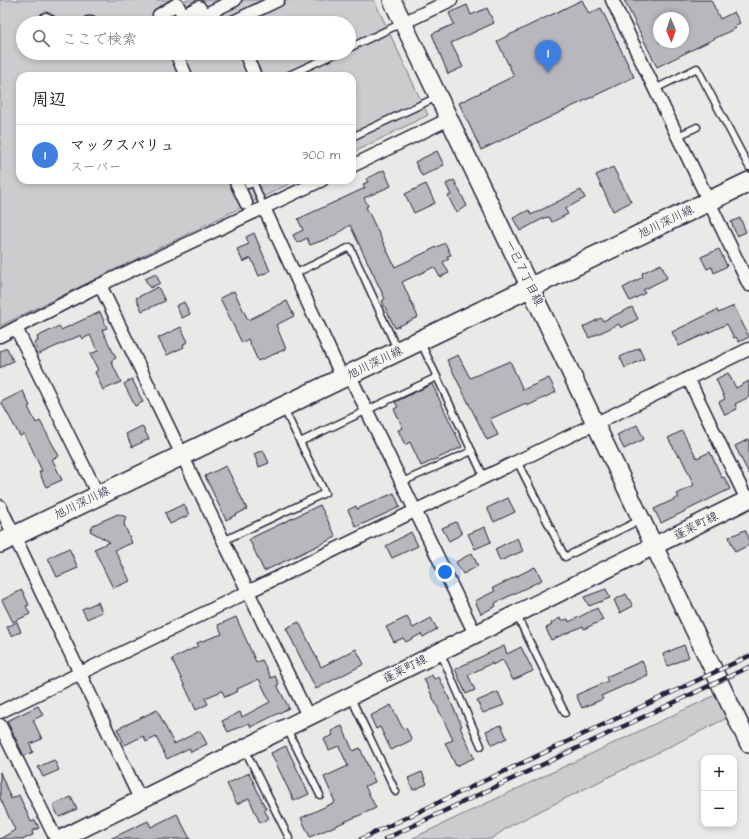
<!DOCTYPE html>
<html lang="ja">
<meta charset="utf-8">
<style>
:root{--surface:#fff;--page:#f2f2f2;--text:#222;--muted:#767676;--line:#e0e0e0;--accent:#db2777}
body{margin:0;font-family:"Architects Daughter","Klee One",sans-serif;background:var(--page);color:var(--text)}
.controls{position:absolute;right:12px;bottom:12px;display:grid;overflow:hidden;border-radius:8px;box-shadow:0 2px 6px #0003}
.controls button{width:36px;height:36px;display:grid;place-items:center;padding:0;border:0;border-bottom:1px solid var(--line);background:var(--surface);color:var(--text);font:20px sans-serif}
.compass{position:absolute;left:653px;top:12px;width:36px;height:36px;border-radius:50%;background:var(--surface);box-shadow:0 2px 6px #0003;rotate:178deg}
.you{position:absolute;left:445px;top:572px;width:14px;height:14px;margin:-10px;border:3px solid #fff;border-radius:50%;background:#1a73e8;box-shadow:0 0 0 6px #1a73e833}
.badge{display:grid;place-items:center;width:26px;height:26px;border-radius:50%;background:var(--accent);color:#fff;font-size:13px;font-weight:700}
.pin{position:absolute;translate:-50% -33px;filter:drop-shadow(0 1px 2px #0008)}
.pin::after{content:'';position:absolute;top:21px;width:14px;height:12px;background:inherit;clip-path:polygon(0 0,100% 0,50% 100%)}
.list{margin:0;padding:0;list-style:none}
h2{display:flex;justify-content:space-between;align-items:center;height:52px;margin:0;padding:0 16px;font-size:17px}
h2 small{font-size:13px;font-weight:400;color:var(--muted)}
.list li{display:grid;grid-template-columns:26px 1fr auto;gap:12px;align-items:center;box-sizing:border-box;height:60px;padding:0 16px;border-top:1px solid var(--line)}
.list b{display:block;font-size:15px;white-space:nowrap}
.list p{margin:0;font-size:13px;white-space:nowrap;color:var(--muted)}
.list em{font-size:13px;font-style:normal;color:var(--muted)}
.icon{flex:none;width:22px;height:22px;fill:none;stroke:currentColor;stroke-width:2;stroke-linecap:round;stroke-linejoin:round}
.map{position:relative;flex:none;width:749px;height:839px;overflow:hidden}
.search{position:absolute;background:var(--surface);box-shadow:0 2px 6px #0003;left:16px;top:16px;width:340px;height:44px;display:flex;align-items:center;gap:10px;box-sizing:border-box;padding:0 14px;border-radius:22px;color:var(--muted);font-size:15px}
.panel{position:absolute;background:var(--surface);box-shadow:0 2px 6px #0003;left:16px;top:72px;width:340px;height:112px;border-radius:12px}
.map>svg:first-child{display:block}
.green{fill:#ccccce;stroke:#777784;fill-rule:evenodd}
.building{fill:#b8b8bc;stroke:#22223b;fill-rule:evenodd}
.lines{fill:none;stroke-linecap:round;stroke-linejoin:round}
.lane-casing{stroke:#22223b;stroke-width:9}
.street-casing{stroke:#22223b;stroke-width:15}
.secondary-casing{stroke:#22223b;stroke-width:20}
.primary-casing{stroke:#22223b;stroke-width:22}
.lane{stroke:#f6f6f2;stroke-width:6}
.street{stroke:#f6f6f2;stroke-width:12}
.secondary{stroke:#f6f6f2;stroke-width:17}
.primary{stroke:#f6f6f2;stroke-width:19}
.rail-casing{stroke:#22223b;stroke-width:4.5}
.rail{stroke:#f6f6f2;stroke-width:3;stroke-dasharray:9;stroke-linecap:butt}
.labels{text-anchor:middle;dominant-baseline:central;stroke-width:3;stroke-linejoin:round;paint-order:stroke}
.street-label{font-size:12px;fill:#22223b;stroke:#f6f6f2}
</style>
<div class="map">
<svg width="749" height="839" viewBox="0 0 749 839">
<rect width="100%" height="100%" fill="#e9e9e7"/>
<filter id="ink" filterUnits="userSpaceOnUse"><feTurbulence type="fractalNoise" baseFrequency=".025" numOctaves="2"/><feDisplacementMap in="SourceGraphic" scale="8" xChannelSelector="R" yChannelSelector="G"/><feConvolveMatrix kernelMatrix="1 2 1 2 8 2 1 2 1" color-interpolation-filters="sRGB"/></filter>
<g filter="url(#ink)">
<g class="green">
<path d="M0,0H374L428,115L352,153V76H20V180H297L0,326ZM23,23H349V53H23Z"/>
<path d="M724,691L735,714L510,826L491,839H411Z"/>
</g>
<g class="building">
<path d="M582,0L589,14L601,8L634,77L481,150L459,103L514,76L497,41Z"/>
<path d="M624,0H711L720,19L734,12L740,23L734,26L736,28L657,67ZM659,18H683V42H659Z"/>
<path d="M467,5L471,15L487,8L494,23L451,43L463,67L448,74L432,34L454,24L449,13Z"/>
<path d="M437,151L444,165L422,176L415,162Z"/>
<path d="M613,167L631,202L613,211L596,175Z"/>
<path d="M384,170L391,186L364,198L368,206L366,207L395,267L445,243L451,255L447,256L449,259L443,262L449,273L440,277L434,267L402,282L418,317L395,328L382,301L385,299L350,225L332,237L310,245L307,238L297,243L293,235L303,230L298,219L365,188L363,184L368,182L366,179Z"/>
<path d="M454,180L467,206L456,212L448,196L451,195L446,184Z"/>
<path d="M426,184L435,203L414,213L405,194Z"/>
<path d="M581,190L585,198L565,209L568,214L552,222L549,217L544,218L520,231L513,218L529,210L531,215Z"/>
<path d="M740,218L746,232L737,236L731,222Z"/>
<path d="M254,233L270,271L259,276L251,258L243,262L237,249L249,244L246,237Z"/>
<path d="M719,249L727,266L714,273L712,267L707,269L701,257Z"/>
<path d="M661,264L667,278L643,290L645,293L630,301L623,288L643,277L642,273Z"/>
<path d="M156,274L160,283L150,288L145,279Z"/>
<path d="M158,287L165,301L142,311L136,298Z"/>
<path d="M234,291L248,320L287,301L294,316L276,325L286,349L258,361L248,339L242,343L220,298Z"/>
<path d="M184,302L190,314L182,318L176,306Z"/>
<path d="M734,306L749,337L739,342L736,337L734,338L727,324L679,346L672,332L717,310L718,313Z"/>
<path d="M632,307L638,319L621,328L619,324L589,338L583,327L601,318L603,321Z"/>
<path d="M100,312L107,328L102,330L116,358L111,361L121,382L103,390L95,372L98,370L90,354L98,351L90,335L83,339L81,335L39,354L34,343L38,341L37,337L59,326L61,330Z"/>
<path d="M181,327L188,342L183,344L184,347L167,355L158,338Z"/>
<path d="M7,348L13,361L0,368V351Z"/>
<path d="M639,348L644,359L625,368L620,357Z"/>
<path d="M458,355L470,378L510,361L523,390L549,378L556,392L527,406L526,403L490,419L498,435L487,440L447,360Z"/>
<path d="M728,373L736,388L749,381V397L735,404L737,409L725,415L719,402L725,399L716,379Z"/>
<path d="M132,379L143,402L135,406L124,384Z"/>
<path d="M432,384L462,447L421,466L410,442L405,445L398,430L403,428L394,409L398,407L395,402Z"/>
<path d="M23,391L30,406L28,407L36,423L40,421L59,456L52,459L62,480L46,487L39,472L42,471L29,442H28L24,434L20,436L1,402Z"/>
<path d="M637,425L644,439L624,449L617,435Z"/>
<path d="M142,426L149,439L132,447L126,434Z"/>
<path d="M682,431L697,458L710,452L722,478L724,477L730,489L661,523L654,509L679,497L677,494L694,485L680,455L678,456L668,438Z"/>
<path d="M749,439V474L735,446Z"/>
<path d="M263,450L269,463L259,467L254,454Z"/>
<path d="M226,466L247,509L226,520L205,476Z"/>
<path d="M394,493L400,507L356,527L348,510L356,506L357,509Z"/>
<path d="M508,498L515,512L494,522L487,508Z"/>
<path d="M184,504L189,515L170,524L165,513Z"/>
<path d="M320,505L336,537L264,571L249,539Z"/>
<path d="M118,514L126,517L124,524L132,543L115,550L130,581L113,588L94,549L110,542L90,531L93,525Z"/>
<path d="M456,522L462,534L449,541L442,528Z"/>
<path d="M485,527L491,542L475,549L468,534Z"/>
<path d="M745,530L749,538V545L735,552L729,537Z"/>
<path d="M411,532L418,546L392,558L386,546Z"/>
<path d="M517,538L523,551L500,561L495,549Z"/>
<path d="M69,548L78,568L57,577L48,558Z"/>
<path d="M472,553L478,566L463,574L456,562Z"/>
<path d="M535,567L542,580L495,603L496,606L481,614L475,601L495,591L493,588Z"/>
<path d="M606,589L610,598L589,606L584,597Z"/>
<path d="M22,590L29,605L26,606L30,614L13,622L2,600Z"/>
<path d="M626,594L633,606L620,613L614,600Z"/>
<path d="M98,602L102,612L87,619L82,609Z"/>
<path d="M597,608L603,620L584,629L583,626L551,640L546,628L552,625L551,623L560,618L561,621L568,619L569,622Z"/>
<path d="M236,617L256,662L262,660L271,678L275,676L279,684L277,685L289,708L251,727L249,723L228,732L222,721L240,712L242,717L270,702L259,679L237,689L238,691L225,697L222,691L205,698L208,704L196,710L172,659L198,646L197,643L222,634L218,625Z"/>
<path d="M407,617L413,628L431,618L437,629L423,637L421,634L406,642L403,638L394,642L386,627Z"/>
<path d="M17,622L21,632L11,636L7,627Z"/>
<path d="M299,622L321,667L356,649L364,664L316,689L286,628Z"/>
<path d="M684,645L689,657L668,666L663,654Z"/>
<path d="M504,646L507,654L521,647L533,671L513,680L503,660L492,665V663L468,675L475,690L466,694L455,669Z"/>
<path d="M642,661L648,675L601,696L603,699L582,708L576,695L608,681L606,677Z"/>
<path d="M432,675L434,679L439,677L462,726L460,727L474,758L456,766L445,743L453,740L424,679Z"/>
<path d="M498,692L504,705L483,713L477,701Z"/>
<path d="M391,705L403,729L406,728L412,740L391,750L380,727L376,729L370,716Z"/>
<path d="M38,706L43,715L33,720L42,739L30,744L33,752L24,756L7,721Z"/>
<path d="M157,710L174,744L200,731L207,744L191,752L189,748L167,759L156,737L146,742L143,736L125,745L117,729Z"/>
<path d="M501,725L507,738L492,745L486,731Z"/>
<path d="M342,726L353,751L360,748L375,782L365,786L376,808L310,837L301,818L335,802L324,777L348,766L339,746L329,750L324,739L333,735L331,731Z"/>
<path d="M286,746L309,794L294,801L271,753Z"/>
<path d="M54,760L59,770L43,777L38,767Z"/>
<path d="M0,772L11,799L19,795L31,822L35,820L39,828L32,831L33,835L24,839H0L15,830L0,798Z"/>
<path d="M422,772L427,784L413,790L408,778Z"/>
<path d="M249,773L266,809L264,810L269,818L260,823L249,798L237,804L227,784Z"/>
<path d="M71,797L77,809L59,817L53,805Z"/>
<path d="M177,814L190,839H110L148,821L151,827Z"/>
</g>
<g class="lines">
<defs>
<g id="lane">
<path d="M349,48L402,23"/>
<path d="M287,76L337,53"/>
<path d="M655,89L697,68L749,167"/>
<path d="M678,136L697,127"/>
<path d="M352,137L437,97"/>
<path d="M246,180L248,185L254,183L264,208"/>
<path d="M294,274L350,247L397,349"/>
<path d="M421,343L484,477"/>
<path d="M284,409L300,442L437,377"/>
<path d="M517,461L565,557L640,520"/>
<path d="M402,482L472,451"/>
<path d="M225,540L325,493L300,442"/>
<path d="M517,616L565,713"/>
<path d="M441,654L481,746"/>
<path d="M351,698L396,792"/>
<path d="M287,729L320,795"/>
<path d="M245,750L289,838"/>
</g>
<g id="street">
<path d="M612,0L749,285"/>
<path d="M46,19L52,23"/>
<path d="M88,23H91"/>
<path d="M162,23L159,15L177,4L183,15L199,7L204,15L235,0"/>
<path d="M231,23L278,0"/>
<path d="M403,23L451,0"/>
<path d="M176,53L186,76"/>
<path d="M245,53L255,76"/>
<path d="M352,166L449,119"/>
<path d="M235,180L246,203"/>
<path d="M264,208L343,379"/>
<path d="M100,285L309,718"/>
<path d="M16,328L98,495"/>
<path d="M0,336L100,285L322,180"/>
<path d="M350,376L475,634"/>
<path d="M688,378L747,500"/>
<path d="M0,506L141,801"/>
<path d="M0,712L749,349"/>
<path d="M0,725L56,839"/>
</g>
<g id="secondary">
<path d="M392,0L749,744"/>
<path d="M61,839L749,499"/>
</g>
<path id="primary" d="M0,543L749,182"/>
</defs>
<use href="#lane" class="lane-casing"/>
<use href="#street" class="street-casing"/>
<use href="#secondary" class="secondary-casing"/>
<use href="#primary" class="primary-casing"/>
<use href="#lane" class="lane"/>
<use href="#street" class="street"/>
<use href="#secondary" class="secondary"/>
<use href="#primary" class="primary"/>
<defs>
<g id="rail">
<path d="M361,839L749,656"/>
<path d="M385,839L749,667"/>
</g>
</defs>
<use href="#rail" class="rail-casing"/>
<use href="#rail" class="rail"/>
</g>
</g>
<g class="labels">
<g class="street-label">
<text transform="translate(666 222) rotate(-26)">旭川深川線</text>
<text transform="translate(524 273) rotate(64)">一已７丁目線</text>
<text transform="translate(375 363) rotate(-26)">旭川深川線</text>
<text transform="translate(82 503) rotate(-26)">旭川深川線</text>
<text transform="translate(696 526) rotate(-27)">蓬莱町線</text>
<text transform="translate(405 669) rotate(-27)">蓬莱町線</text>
</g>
</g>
</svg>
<div class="controls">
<button>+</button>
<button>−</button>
</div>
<svg class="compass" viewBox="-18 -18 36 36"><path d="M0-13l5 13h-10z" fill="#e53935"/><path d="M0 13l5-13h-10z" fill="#767676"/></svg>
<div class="you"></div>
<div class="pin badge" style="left:548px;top:73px;background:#3f7fe0">1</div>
<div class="search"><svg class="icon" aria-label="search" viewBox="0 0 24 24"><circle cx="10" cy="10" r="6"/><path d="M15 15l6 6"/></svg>ここで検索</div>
<section class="panel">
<h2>周辺<small></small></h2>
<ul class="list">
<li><span class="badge" style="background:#3f7fe0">1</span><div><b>マックスバリュ</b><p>スーパー</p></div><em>300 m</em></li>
</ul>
</section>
</div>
